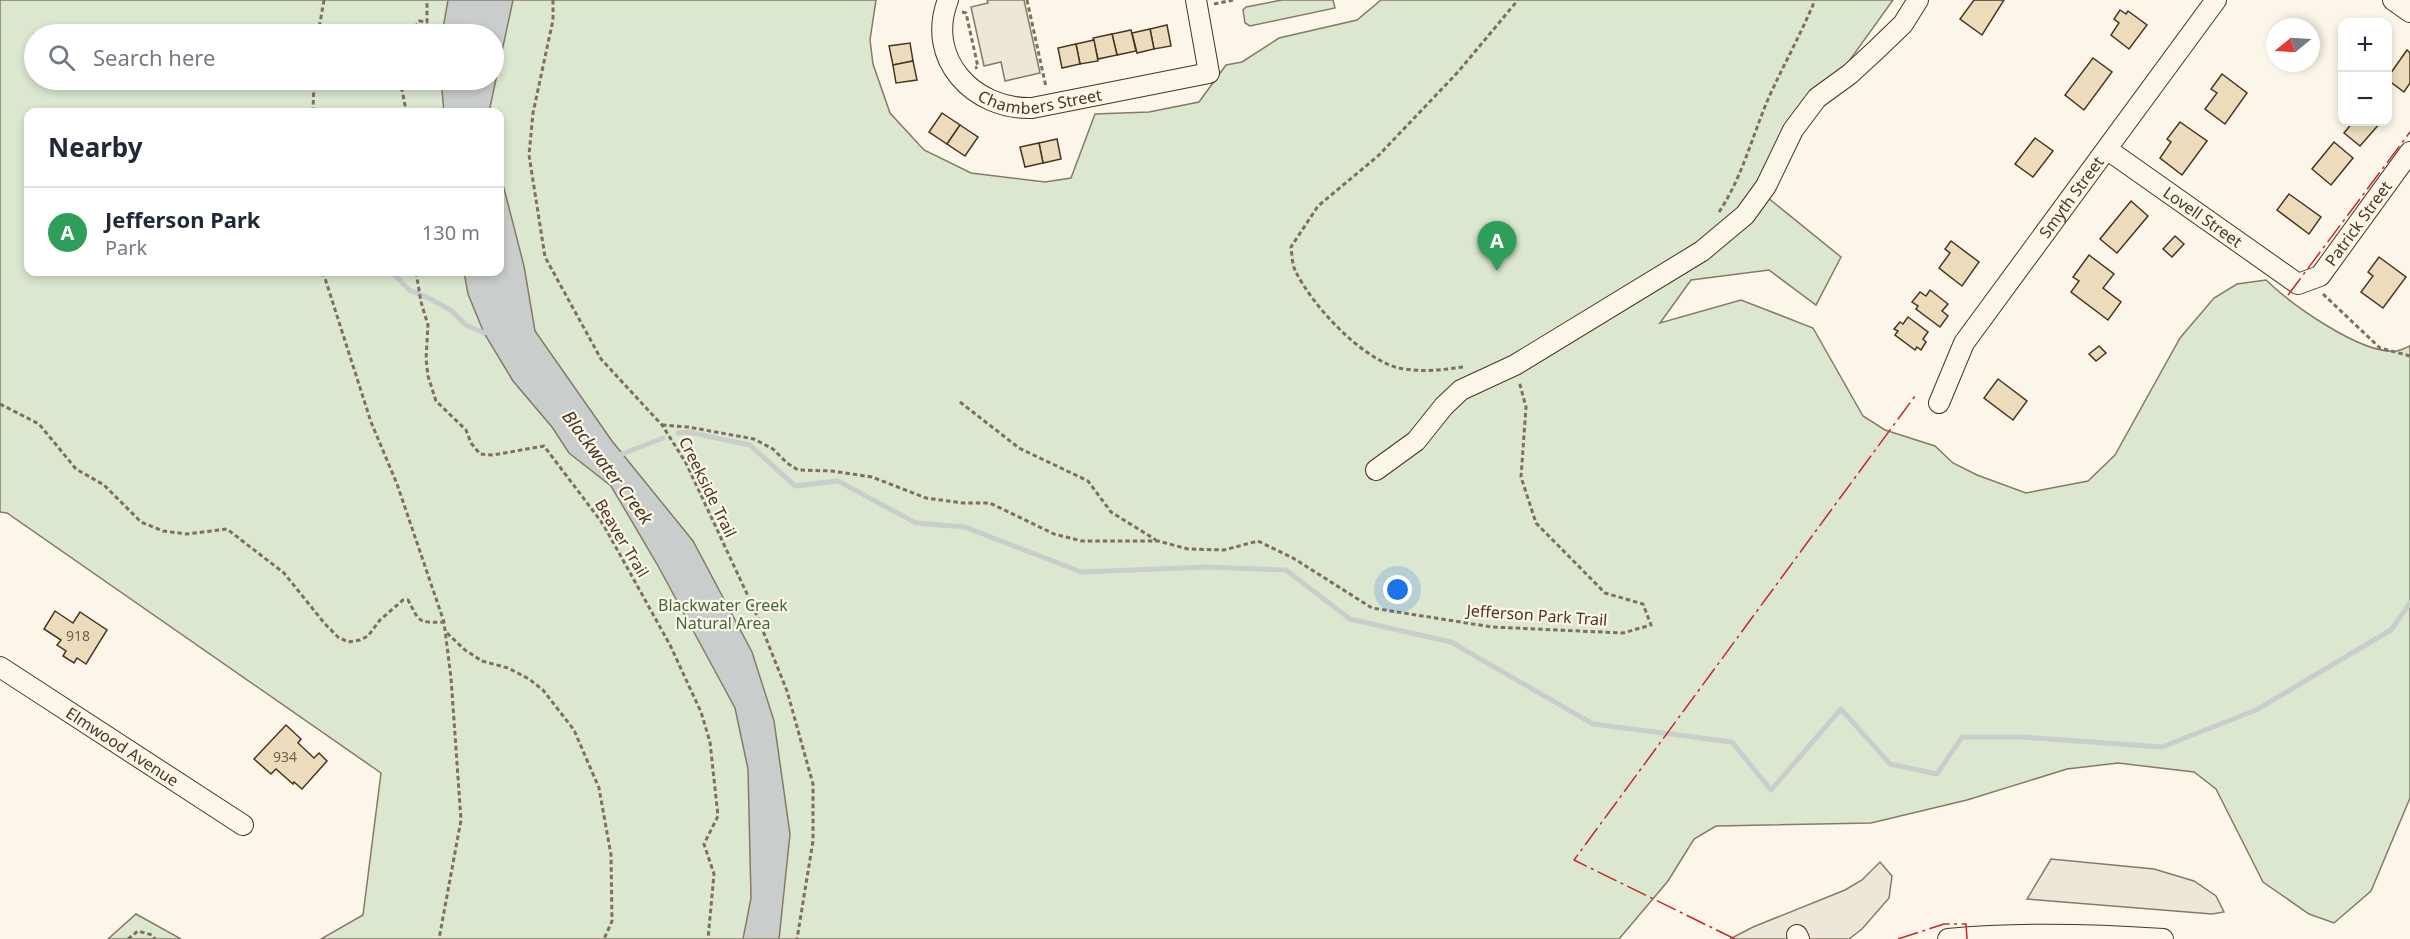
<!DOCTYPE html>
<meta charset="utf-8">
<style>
:root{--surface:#fff;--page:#f2f2f3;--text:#1f2937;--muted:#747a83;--line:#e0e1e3;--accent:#7c3aed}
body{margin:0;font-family:"Noto Sans",sans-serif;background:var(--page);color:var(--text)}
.controls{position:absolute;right:18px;top:18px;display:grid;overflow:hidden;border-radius:12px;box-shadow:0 3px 9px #0003}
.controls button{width:54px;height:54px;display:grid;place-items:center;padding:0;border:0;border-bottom:2px solid var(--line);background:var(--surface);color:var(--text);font:30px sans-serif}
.compass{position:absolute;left:2266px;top:18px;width:54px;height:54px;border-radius:50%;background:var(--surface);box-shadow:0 3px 9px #0003;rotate:252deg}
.you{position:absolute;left:1398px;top:590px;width:21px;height:21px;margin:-15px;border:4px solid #fff;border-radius:50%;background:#1a73e8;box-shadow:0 0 0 9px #1a73e833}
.badge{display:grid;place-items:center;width:39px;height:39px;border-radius:50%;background:var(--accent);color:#fff;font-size:20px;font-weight:700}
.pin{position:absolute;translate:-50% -50px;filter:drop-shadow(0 2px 3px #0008)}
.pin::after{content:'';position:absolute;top:32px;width:21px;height:18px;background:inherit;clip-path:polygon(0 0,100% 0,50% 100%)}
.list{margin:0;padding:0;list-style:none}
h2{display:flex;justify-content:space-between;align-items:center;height:78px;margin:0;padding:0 24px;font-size:26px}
h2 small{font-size:20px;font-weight:400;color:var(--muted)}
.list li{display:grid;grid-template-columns:39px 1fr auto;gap:18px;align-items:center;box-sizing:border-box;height:90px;padding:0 24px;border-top:2px solid var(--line)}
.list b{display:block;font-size:22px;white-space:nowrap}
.list p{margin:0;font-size:20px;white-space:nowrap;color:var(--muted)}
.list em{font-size:20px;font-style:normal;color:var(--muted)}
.icon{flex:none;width:33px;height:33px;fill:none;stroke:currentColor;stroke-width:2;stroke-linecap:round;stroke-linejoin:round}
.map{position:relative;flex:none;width:2410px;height:939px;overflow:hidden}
.search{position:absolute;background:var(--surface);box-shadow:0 3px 9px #0003;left:24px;top:24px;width:480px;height:66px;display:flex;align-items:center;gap:15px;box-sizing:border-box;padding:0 21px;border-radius:33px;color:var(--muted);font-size:22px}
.panel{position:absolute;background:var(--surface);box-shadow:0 3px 9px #0003;left:24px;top:108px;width:480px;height:168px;border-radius:12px}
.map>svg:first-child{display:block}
.green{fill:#dce7d0;stroke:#887966;stroke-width:1.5;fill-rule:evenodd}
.parking{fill:#ede7d9;stroke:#887966;stroke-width:1.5}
.water{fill:#c9cecd;stroke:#887966;stroke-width:1.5}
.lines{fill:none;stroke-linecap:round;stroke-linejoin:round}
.stream{stroke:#c9cecd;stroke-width:5}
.building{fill:#ecdcbc;stroke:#4a3520;stroke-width:1.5}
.minor-casing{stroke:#4a3520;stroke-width:22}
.path{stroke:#7f6f5c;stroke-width:3;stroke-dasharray:4.5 3;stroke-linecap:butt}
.minor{stroke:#fbf6e9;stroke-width:20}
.power{stroke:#c62828;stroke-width:1.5;stroke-dasharray:21 4.5 3 4.5;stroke-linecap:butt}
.labels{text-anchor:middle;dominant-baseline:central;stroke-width:4.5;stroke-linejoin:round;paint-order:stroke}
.number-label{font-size:14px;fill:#725f47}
.street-label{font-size:16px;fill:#4a3520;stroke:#fbf6e9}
.park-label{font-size:16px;fill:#436837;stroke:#fbf6e9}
.water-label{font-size:18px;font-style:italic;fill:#4a3520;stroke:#fbf6e9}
</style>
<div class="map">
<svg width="2410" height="939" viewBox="0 0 2410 939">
<rect width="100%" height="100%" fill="#fbf6e9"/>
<g class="green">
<path d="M0,0H876L870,40L873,64L890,113L924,150L971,173L1045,182L1071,178L1095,114L1149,112L1199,102L1226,65L1242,62L1279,38L1357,20L1381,0H1893L1757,189L1841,257L1816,305L1769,270L1691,280L1660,323L1741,300L1813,328L1863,416L1885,430L1935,446L1953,463L1977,475L2026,493L2088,481L2115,455L2180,338L2214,298L2237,284L2266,280C2291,304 2361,355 2397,351C2401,350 2406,348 2410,346V798L2371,891L2334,923L2309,914L2263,882L2216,789L2194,772L2118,763L2067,769L1967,800L1871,823L1716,826L1694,839L1668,881L1619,939H321L363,915L381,773L7,513L0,512ZM34,34H494V80H34ZM28,112H500V272H28Z"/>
<path d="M1282,0H1333L1335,8L1250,26L1245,23L1243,10L1246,7Z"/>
<path d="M136,914L181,939H108Z"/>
</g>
<g class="parking">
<path d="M987,0H1024L1040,73L1005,81L1001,62L984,66L971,7L988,3Z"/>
<path d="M2051,859L2154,869L2194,881L2216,896L2224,912L2212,914L2027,899Z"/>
<path d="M1880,862L1892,876L1889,898L1862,929L1849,939H1730L1753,927L1845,890L1862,880Z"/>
</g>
<g class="water">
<path d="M448,0H513L489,112H444L441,80H494V34H442Z"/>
<path d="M500,173L524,266L535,331L612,441L693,541L752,652L774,721L790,834L779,939H743L751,898L748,769L735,708L657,564L611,486L569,453L552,427L513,381L484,333L468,294L464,272H500Z"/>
</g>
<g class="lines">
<g class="stream">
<path d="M392,272L409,290L429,298L452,311L466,325L484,333L490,331"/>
<path d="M678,433L688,432L750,445L795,486L838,481L916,523L965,527L1081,572L1207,567L1286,570L1350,619L1451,642L1593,724L1732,742L1771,790L1841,709L1890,764L1937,774L1962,737H2022L2162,747L2256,710L2391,630L2410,603"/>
<path d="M617,456L663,438"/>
</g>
</g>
<g class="building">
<path d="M1974,0H2004L1982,35L1960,19Z"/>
<path d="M2120,10L2126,14L2128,11L2147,25L2129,49L2111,35L2119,23L2114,19Z"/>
<path d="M1167,25L1171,46L1154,49L1150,29Z"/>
<path d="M1150,29L1154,49L1137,53L1132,33Z"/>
<path d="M1131,30L1136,51L1117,55L1112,34Z"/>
<path d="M1112,34L1117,55L1098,59L1093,38Z"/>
<path d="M1094,40L1098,61L1080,64L1076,44Z"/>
<path d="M910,43L913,61L893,65L889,46Z"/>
<path d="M1076,44L1080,64L1062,68L1058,48Z"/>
<path d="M2407,50L2410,53V83L2404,92L2388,80V77Z"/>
<path d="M2093,58L2112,72L2084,110L2065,95Z"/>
<path d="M913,61L917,80L896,83L893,65Z"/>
<path d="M2222,74L2247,93L2225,124L2205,109L2217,93L2211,89Z"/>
<path d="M942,113L960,125L947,144L929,132Z"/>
<path d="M2180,122L2207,141L2182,175L2160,158L2171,142L2167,139Z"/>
<path d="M2353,122H2381L2360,146L2344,133Z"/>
<path d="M960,125L978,137L965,156L947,144Z"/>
<path d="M2035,138L2053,151L2033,177L2015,164Z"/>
<path d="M1057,139L1061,159L1043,163L1039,143Z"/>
<path d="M2334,142L2353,158L2331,185L2312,169Z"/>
<path d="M1039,143L1043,163L1025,167L1020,147Z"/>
<path d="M2289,194L2321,217L2309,234L2277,210Z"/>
<path d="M2131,201L2148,216L2117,253L2100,239Z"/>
<path d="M2175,236L2184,244L2172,257L2163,249Z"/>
<path d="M1951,241L1979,262L1962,286L1939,268L1950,253L1945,249Z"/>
<path d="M2089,255L2114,274L2103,288L2121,302L2108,320L2071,292L2079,281L2073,277Z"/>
<path d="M2379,257L2406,277L2383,308L2361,292L2373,276L2368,272Z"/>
<path d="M1930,290L1948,304L1942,311L1948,316L1940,327L1916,309L1918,306L1912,302L1920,292L1926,296Z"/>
<path d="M1908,317L1928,332L1923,339L1926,342L1921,350L1917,347L1915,350L1895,335L1898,331L1894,329L1900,322L1903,324Z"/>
<path d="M2099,346L2106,353L2096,361L2089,354Z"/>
<path d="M1998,379L2027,401L2013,420L1984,398Z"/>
<path d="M55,611L73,623L80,612L107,630L86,664L77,658L74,663L63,656L66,651L57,645L61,640L44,629Z"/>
<path d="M286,725L301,739L298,743L314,758L319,753L327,761L302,789L294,782L293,784L276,769L271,774L254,759Z"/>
</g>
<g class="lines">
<defs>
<g id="minor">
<path id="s1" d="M948,0C925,59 974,110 1032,108L1209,73L1196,0"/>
<path d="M2393,0L2410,12"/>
<path id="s2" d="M2108,150L2298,284L2320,276L2410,152"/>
<path id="s3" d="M1939,403L1964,343L2216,0"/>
<path d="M1376,470L1416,441L1444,406L1461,390L1515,365L1702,251L1745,215L1766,186L1793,130L1817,98L1850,74L1876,50L1903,24L1918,0"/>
<path id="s4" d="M0,667L243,825"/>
<path d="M1797,935L1799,939"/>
<path d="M1948,939C2020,932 2091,934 2163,939"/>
</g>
</defs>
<use href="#minor" class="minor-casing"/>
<g class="path">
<path d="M553,0V20L533,113L529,155L545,257L601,359L662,425L686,463L755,611L787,691L813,784V841L797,939"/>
<path d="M1027,0L1046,87"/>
<path d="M1214,4L1233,0"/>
<path d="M962,12L966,13L978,67L975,68"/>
<path d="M318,34L324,0"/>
<path d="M411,34L419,21L427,22V0"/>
<path d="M400,80L405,105L403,112"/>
<path d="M313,112L314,80"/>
<path d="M1719,212C1743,176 1752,136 1769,97C1784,64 1801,34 1815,0"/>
<path d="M323,272L371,422L397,484L444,622L451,678L461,820L439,939"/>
<path d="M416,272L421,302L428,325L426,359L428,376L436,401L466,430L471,443L480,454L493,455L544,446L603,524L670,645L701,712L710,742L718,816L704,844L714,874L708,939"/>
<path d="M2323,294L2380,348L2410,356"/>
<path d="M1463,367C1441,370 1417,373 1395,367C1358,355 1311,304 1295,270C1292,264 1292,254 1291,247L1318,206L1378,156L1458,72L1518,0"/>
<path d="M960,402L1019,448L1088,481L1111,512L1156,540"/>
<path d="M0,404L39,424L76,469L104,485L141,522L163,531L187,534L227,529L284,573L325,624L338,637L348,642L360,640L368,636L380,620L403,600H408C420,622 417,623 444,622"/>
<path d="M662,425L688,427L754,439L773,449L787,463L798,470L832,471L872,477L926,498L963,503H990L1054,534L1082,541H1158L1188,549L1224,550L1258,541L1293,558L1372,608L1492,627L1623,633L1651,625L1643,604L1605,593L1536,523L1521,477L1526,407L1519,381"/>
<path d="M447,633L465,650L482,661L508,668L529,679L543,690L574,730L599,788L611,855L612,921L604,939"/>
<path d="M128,939L138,931L152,935L155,939"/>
</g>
<use href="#minor" class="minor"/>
<g class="power">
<path d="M2288,295L2410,132"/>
<path d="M1735,939L1574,860L1915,396"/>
<path d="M1898,939L1944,924H1966L1967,939"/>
</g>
</g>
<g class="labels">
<g class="number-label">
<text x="78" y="635">918</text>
<text x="285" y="756">934</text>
</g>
<g class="street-label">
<text stroke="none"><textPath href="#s1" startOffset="171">Chambers Street</textPath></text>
<text stroke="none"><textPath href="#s3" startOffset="246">Smyth Street</textPath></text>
<text stroke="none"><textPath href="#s2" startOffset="116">Lovell Street</textPath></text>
<text stroke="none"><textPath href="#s2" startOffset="321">Patrick Street</textPath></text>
<text transform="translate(708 487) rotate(64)">Creekside Trail</text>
<text transform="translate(622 538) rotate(59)">Beaver Trail</text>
<text transform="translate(1537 615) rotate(4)">Jefferson Park Trail</text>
<text stroke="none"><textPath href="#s4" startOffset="146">Elmwood Avenue</textPath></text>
</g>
<g class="park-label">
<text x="723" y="605">Blackwater Creek<tspan x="723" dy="18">Natural Area</tspan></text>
</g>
<g class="water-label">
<text transform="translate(608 467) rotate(53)">Blackwater Creek</text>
</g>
</g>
</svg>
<div class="controls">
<button>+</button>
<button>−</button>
</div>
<svg class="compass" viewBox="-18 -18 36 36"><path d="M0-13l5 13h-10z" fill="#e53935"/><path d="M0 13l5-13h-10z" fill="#747a83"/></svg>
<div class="you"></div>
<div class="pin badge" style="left:1497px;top:271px;background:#2e9e5b">A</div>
<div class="search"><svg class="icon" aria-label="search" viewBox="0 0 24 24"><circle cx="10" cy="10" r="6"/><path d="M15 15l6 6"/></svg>Search here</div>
<section class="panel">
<h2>Nearby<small></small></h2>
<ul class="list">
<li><span class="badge" style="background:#2e9e5b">A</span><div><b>Jefferson Park</b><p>Park</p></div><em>130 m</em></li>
</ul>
</section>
</div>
